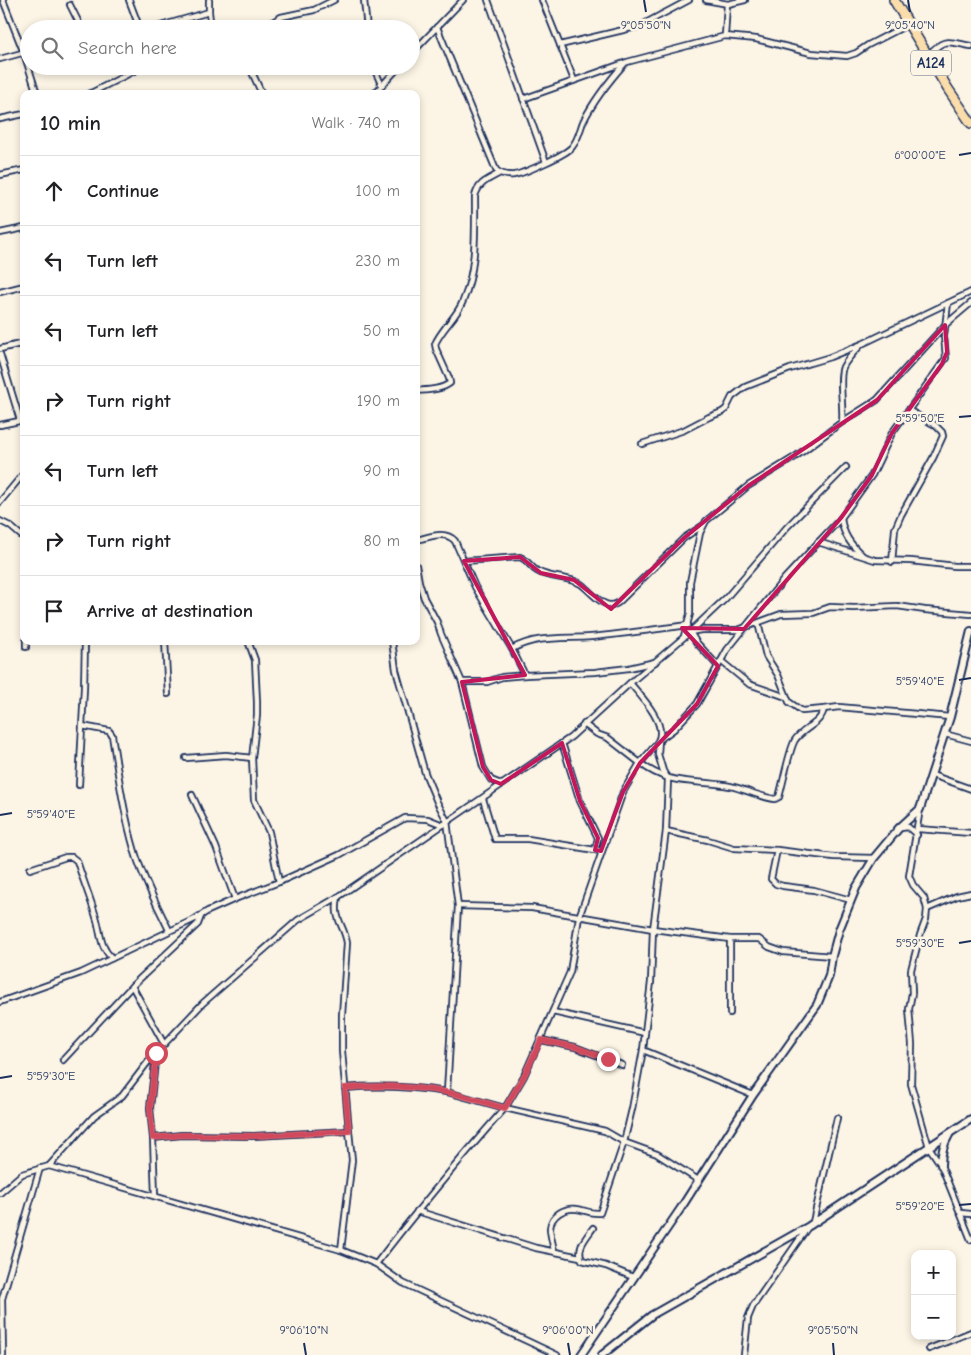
<!DOCTYPE html>
<meta charset="utf-8">
<style>
:root{--surface:#fff;--page:#f2f2f2;--text:#202124;--muted:#757577;--line:#e0e0e0}
body{margin:0;font-family:"Comic Neue",sans-serif;background:var(--page);color:var(--text)}
.controls{position:absolute;right:15px;bottom:15px;display:grid;overflow:hidden;border-radius:10px;box-shadow:0 2px 8px #0003}
.controls button{width:45px;height:45px;display:grid;place-items:center;padding:0;border:0;border-bottom:1px solid var(--line);background:var(--surface);color:var(--text);font:25px sans-serif}
.stop{position:absolute;width:15px;height:15px;margin:-11px;border:4px solid #d1495b;border-radius:50%;background:#fff}
.stop.end{background:#d1495b;border-color:#fff;box-shadow:0 1px 5px #0008}
.list{margin:0;padding:0;list-style:none}
h2{display:flex;justify-content:space-between;align-items:center;height:65px;margin:0;padding:0 20px;font-size:21px}
h2 small{font-size:16px;font-weight:400;color:var(--muted)}
.list li{display:grid;grid-template-columns:32px 1fr auto;gap:15px;align-items:center;box-sizing:border-box;height:70px;padding:0 20px;border-top:1px solid var(--line)}
.list b{display:block;font-size:19px;white-space:nowrap}
.list em{font-size:16px;font-style:normal;color:var(--muted)}
.icon{flex:none;width:28px;height:28px;fill:none;stroke:currentColor;stroke-width:2;stroke-linecap:round;stroke-linejoin:round}
.map{position:relative;flex:none;width:971px;height:1355px;overflow:hidden}
.search{position:absolute;background:var(--surface);box-shadow:0 2px 8px #0003;left:20px;top:20px;width:400px;height:55px;display:flex;align-items:center;gap:12px;box-sizing:border-box;padding:0 18px;border-radius:28px;color:var(--muted);font-size:19px}
.panel{position:absolute;background:var(--surface);box-shadow:0 2px 8px #0003;left:20px;top:90px;width:400px;height:555px;border-radius:10px}
.map>svg:first-child{display:block}
.lines{fill:none;stroke-linecap:round;stroke-linejoin:round}
.street-casing{stroke:#1b2f5e;stroke-width:8}
.secondary-casing{stroke:#1b2f5e;stroke-width:10}
.highway-casing{stroke:#1b2f5e;stroke-width:12}
.street{stroke:#fcf5e5;stroke-width:4.5}
.secondary{stroke:#fcf5e5;stroke-width:6}
.highway{stroke:#faddab;stroke-width:9}
.route{stroke:#d1495b;stroke-width:6}
.marked{fill:none;stroke:#c2185b;stroke-width:4;stroke-linejoin:round}
.ticks{fill:none;stroke:#1b2f5e;stroke-width:2}
.labels{text-anchor:middle;dominant-baseline:central;stroke-width:5;stroke-linejoin:round;paint-order:stroke}
.shield{fill:#fcf5e5;stroke:#5e6a86;stroke-width:1}
.shield-label{font-size:15px;font-weight:bold;fill:#1b2f5e}
.ticks-label{font-size:12px;text-anchor:middle;fill:#1b2f5e;stroke:#fcf5e5;stroke-width:5;stroke-linejoin:round;paint-order:stroke}
</style>
<div class="map">
<svg width="971" height="1355" viewBox="0 0 971 1355">
<rect width="100%" height="100%" fill="#fcf5e5"/>
<filter id="ink" filterUnits="userSpaceOnUse"><feTurbulence type="fractalNoise" baseFrequency=".02" numOctaves="2"/><feDisplacementMap in="SourceGraphic" scale="10" xChannelSelector="R" yChannelSelector="G"/><feConvolveMatrix kernelMatrix="1 2 1 2 8 2 1 2 1" color-interpolation-filters="sRGB"/></filter>
<g filter="url(#ink)">
<g class="lines">
<defs>
<g id="street">
<path d="M3,0L24,53L37,94"/>
<path d="M129,0L140,29"/>
<path d="M209,0V12"/>
<path d="M364,0L367,29"/>
<path d="M488,0L546,162"/>
<path d="M542,0L574,80"/>
<path d="M706,0L728,4L745,0"/>
<path d="M70,5L82,29"/>
<path d="M437,27L496,170C501,174 507,176 514,175C525,173 565,155 572,147C578,140 580,130 583,122C594,100 609,81 625,63"/>
<path d="M150,29L209,12L211,29"/>
<path d="M259,29L266,26L281,17L314,10L334,0"/>
<path d="M725,36L727,4"/>
<path d="M560,45L640,26L689,0"/>
<path d="M411,54L463,0"/>
<path d="M928,55C945,37 948,42 971,46"/>
<path d="M0,59L29,51"/>
<path d="M249,66L262,94"/>
<path d="M373,66L382,86"/>
<path d="M89,94L144,66"/>
<path d="M374,94L400,66"/>
<path d="M523,99L627,62L725,36L756,39L811,53L847,56L856,53L868,45L907,25"/>
<path d="M0,119L24,114"/>
<path d="M0,175L24,170"/>
<path d="M0,233L24,228"/>
<path d="M0,292L24,286"/>
<path d="M0,349L24,343"/>
<path d="M0,354L20,420"/>
<path d="M416,391C427,390 441,390 450,383L449,378L436,349L435,344C442,328 457,317 463,301C477,268 475,231 475,196C479,182 488,180 500,173"/>
<path d="M842,422C844,407 838,379 843,367C847,359 855,351 861,345"/>
<path d="M0,425L24,420"/>
<path d="M642,444L684,430L709,417L722,412L726,409L732,397L745,387L790,369L830,357L862,344L971,292"/>
<path d="M846,467L787,527L726,598L690,632L701,630H738L781,614L813,613L830,607L854,608L897,606L925,610L971,614"/>
<path d="M0,502L24,473"/>
<path d="M841,518C843,534 850,544 862,555"/>
<path d="M0,521L10,526L24,538"/>
<path d="M416,540C430,537 445,530 455,541L475,587L512,649L525,675"/>
<path d="M818,542L875,560L911,561L955,566H971"/>
<path d="M464,561L520,557C528,560 530,567 537,571C550,579 568,576 581,584C592,592 606,613 619,602L684,538L702,526"/>
<path d="M892,562L895,529L901,515L933,458L943,436L942,432L935,425L908,410"/>
<path d="M416,565L419,582L424,598L437,622L441,634L462,682L483,767L491,780L501,784"/>
<path d="M758,623L766,656L778,675L789,702L802,711L824,709"/>
<path d="M690,632L696,642L718,666"/>
<path d="M684,636L690,614V582L700,533L706,521L748,486L795,457L842,422L877,400L945,325L971,303"/>
<path d="M165,641L168,694"/>
<path d="M248,641L255,660L257,702V715L252,758L254,800L269,832L279,882"/>
<path d="M392,641L396,670L425,773L437,802L447,821L458,906L447,1092L505,1108L524,1076L570,972L579,917L623,792L640,763L608,738L597,734L584,724"/>
<path d="M26,647V641"/>
<path d="M512,649C537,635 564,639 591,637C623,634 656,629 688,625"/>
<path d="M721,661L749,684L786,697"/>
<path d="M462,682H487L502,677L525,675L595,672L629,668L655,662"/>
<path d="M630,683C640,695 668,724 658,741C653,749 646,756 640,763C671,787 695,779 730,786C745,789 759,797 775,799L779,797C783,784 789,750 795,740C803,728 821,724 824,709L839,707L950,717"/>
<path d="M82,726L109,731L112,735C118,774 124,815 135,852C143,879 157,905 169,930"/>
<path d="M945,734L971,741"/>
<path d="M562,743L580,801L598,838L595,850"/>
<path d="M186,758L226,755L252,758"/>
<path d="M932,775L971,789"/>
<path d="M79,785L84,688L85,641"/>
<path d="M192,795L216,847L235,899"/>
<path d="M483,799L495,839H528L601,851"/>
<path d="M920,809L909,876L913,885L924,898L927,909L926,919L920,935L911,970L912,993L909,1009L912,1044L911,1084L929,1147L941,1165L971,1240"/>
<path d="M901,828L908,827L917,835"/>
<path d="M918,829L971,833"/>
<path d="M666,831L708,840L734,848L777,850L834,857L874,858"/>
<path d="M777,850L771,879L776,884L783,886L814,890L851,900"/>
<path d="M30,869L66,857H72L77,861C83,880 91,900 97,920C101,935 100,947 112,958"/>
<path d="M458,906L532,908L653,929L666,831L668,779L663,771L658,754L659,740L674,729L697,704L727,650L785,578L841,518L872,475L892,433L946,358L944,336L948,303"/>
<path d="M927,909L957,896L971,893"/>
<path d="M730,939V1013"/>
<path d="M132,986L164,1044"/>
<path d="M0,1002L81,973L195,919L208,911L235,899L279,882L339,855L405,818L428,819L443,825"/>
<path d="M553,1012L645,1033"/>
<path d="M541,1040L575,1047L622,1065"/>
<path d="M643,1050L632,1109L624,1142L657,1154L698,1180"/>
<path d="M63,1060L132,986L198,924L201,916"/>
<path d="M345,1088C379,1085 413,1087 447,1092"/>
<path d="M753,1095L643,1050L651,982L653,929L730,939H759L769,947L783,952L832,956"/>
<path d="M153,1138L182,1135L254,1136L349,1131L342,1051V1015L347,943C344,924 333,920 338,897"/>
<path d="M0,1193L22,1174L49,1166"/>
<path d="M155,1196L153,1138L150,1108L156,1053"/>
<path d="M417,1211L536,1248L580,1257"/>
<path d="M961,1213L971,1214"/>
<path d="M813,1222L837,1118"/>
<path d="M593,1228C586,1238 576,1248 582,1260L606,1266L633,1277"/>
<path d="M341,1250L352,1160L349,1131"/>
<path d="M554,1251C553,1244 550,1235 550,1228C551,1215 565,1207 577,1209C585,1210 590,1214 600,1213L624,1142L605,1131L505,1108C460,1159 417,1210 376,1264L341,1250L49,1166L94,1116L122,1096L151,1058L203,1003L298,920L338,897L571,737L630,683L690,632"/>
<path d="M376,1264L403,1283L557,1355"/>
<path d="M929,1349L971,1332"/>
<path d="M3,1355L2,1299L40,1168"/>
<path d="M744,1355L748,1318L753,1306L808,1227"/>
</g>
<g id="secondary">
<path d="M941,1165C941,1154 943,1145 949,1135"/>
<path d="M581,1355L681,1208L753,1095L817,1005L829,976L832,956L839,930L856,888L874,858L899,828L920,809L950,717L971,631"/>
<path d="M602,1355L652,1315L809,1226L971,1119"/>
</g>
<path id="highway" d="M894,0L948,89L971,123"/>
</defs>
<use href="#street" class="street-casing"/>
<use href="#secondary" class="secondary-casing"/>
<use href="#highway" class="highway-casing"/>
<use href="#street" class="street"/>
<use href="#secondary" class="secondary"/>
<use href="#highway" class="highway"/>
</g>
</g>
<g class="lines" filter="url(#ink)">
<path class="route" d="M156,1053L150,1108L153,1138L182,1135L254,1136L349,1131L345,1088C378,1085 412,1086 445,1092C465,1095 485,1103 505,1108L524,1076L541,1040L575,1047L608,1059"/>
</g>
<path class="marked" d="M945,325L947,352L942,364L892,433L872,475L841,518L744,629L682,628L718,666L697,704L640,763L623,792L601,851L595,850L598,838L580,801L562,743L501,784L491,780L483,767L462,682L525,675L464,561L520,557L541,573L574,580L611,609L684,538L748,486L877,400Z"/>
<path class="ticks" d="M644,0L646,12M908,0L910,12M959,155L971,153M959,417L971,416M959,680L971,678M0,815L12,813M959,943L971,941M0,1078L12,1076M959,1205L971,1204M304,1343L306,1355M568,1343L570,1355M833,1343L834,1355"/>
<g class="labels">
<rect class="shield" x="911" y="50.5" width="40" height="25" rx="4"/>
<g class="shield-label">
<text x="931" y="63">A124</text>
</g>
</g>
<g class="ticks-label">
<text x="646" y="29">9°05'50"N</text>
<text x="910" y="29">9°05'40"N</text>
<text x="920" y="159">6°00'00"E</text>
<text x="920" y="422">5°59'50"E</text>
<text x="920" y="685">5°59'40"E</text>
<text x="51" y="818">5°59'40"E</text>
<text x="920" y="947">5°59'30"E</text>
<text x="51" y="1080">5°59'30"E</text>
<text x="920" y="1210">5°59'20"E</text>
<text x="304" y="1334">9°06'10"N</text>
<text x="568" y="1334">9°06'00"N</text>
<text x="833" y="1334">9°05'50"N</text>
</g>
</svg>
<div class="controls">
<button>+</button>
<button>−</button>
</div>
<div class="stop" style="left:156px;top:1053px"></div>
<div class="stop end" style="left:608px;top:1059px"></div>
<div class="search"><svg class="icon" aria-label="search" viewBox="0 0 24 24"><circle cx="10" cy="10" r="6"/><path d="M15 15l6 6"/></svg>Search here</div>
<section class="panel">
<h2>10 min<small>Walk · 740 m</small></h2>
<ul class="list">
<li><svg class="icon" aria-label="ahead" viewBox="0 0 24 24"><path d="M12 20V5M6 11l6-6 6 6"/></svg><div><b>Continue</b></div><em>100 m</em></li>
<li><svg class="icon" aria-label="left" viewBox="0 0 24 24"><path d="M17 20v-9H6M10 6l-5 5 5 5"/></svg><div><b>Turn left</b></div><em>230 m</em></li>
<li><svg class="icon" aria-label="left" viewBox="0 0 24 24"><path d="M17 20v-9H6M10 6l-5 5 5 5"/></svg><div><b>Turn left</b></div><em>50 m</em></li>
<li><svg class="icon" aria-label="right" viewBox="0 0 24 24"><path d="M7 20v-9h11M14 6l5 5-5 5"/></svg><div><b>Turn right</b></div><em>190 m</em></li>
<li><svg class="icon" aria-label="left" viewBox="0 0 24 24"><path d="M17 20v-9H6M10 6l-5 5 5 5"/></svg><div><b>Turn left</b></div><em>90 m</em></li>
<li><svg class="icon" aria-label="right" viewBox="0 0 24 24"><path d="M7 20v-9h11M14 6l5 5-5 5"/></svg><div><b>Turn right</b></div><em>80 m</em></li>
<li><svg class="icon" aria-label="arrive" viewBox="0 0 24 24"><path d="M6 21V4h12l-3 4 3 4H6"/></svg><div><b>Arrive at destination</b></div></li>
</ul>
</section>
</div>
